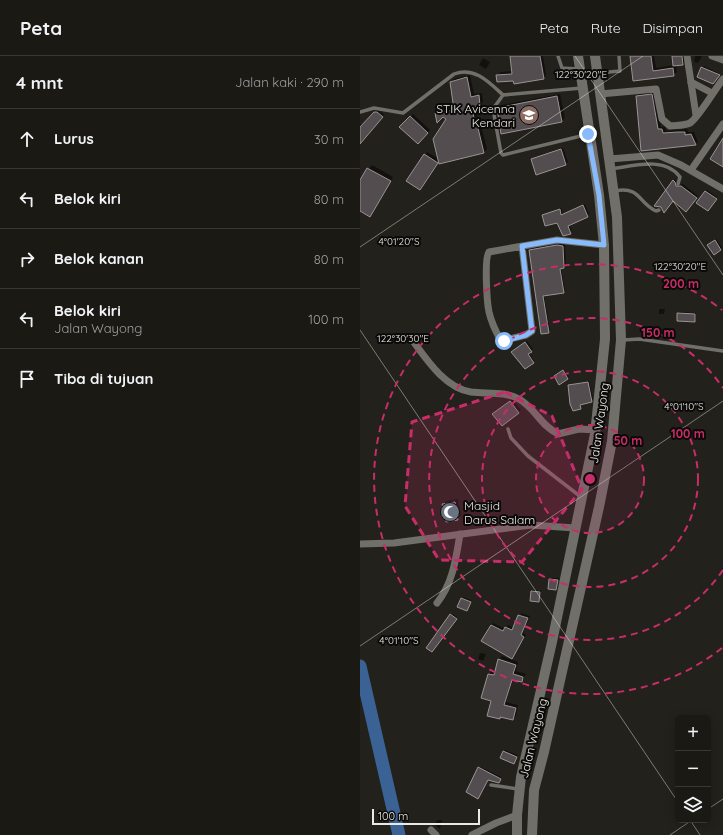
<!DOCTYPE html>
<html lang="id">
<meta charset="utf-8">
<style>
:root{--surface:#1a1914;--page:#23221d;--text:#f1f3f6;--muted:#9fa0a0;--line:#383834}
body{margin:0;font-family:Quicksand,sans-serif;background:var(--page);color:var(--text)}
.controls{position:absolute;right:12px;bottom:12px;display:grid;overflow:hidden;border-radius:6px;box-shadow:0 2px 10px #0003}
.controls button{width:36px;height:36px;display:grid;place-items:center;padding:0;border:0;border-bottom:1px solid var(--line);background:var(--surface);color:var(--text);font:20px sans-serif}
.scale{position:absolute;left:12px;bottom:10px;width:108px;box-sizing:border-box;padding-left:4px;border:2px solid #eae9e5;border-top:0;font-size:11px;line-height:14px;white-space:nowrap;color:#eae9e5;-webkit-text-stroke:3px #0b0a08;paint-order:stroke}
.stop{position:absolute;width:12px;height:12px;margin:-9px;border:3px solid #88bafc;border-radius:50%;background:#fff}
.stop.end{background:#88bafc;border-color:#fff;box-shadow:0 1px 4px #0008}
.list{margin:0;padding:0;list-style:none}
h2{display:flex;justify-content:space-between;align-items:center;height:52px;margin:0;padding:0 16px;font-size:17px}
h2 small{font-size:13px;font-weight:400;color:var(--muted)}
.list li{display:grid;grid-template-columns:26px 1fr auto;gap:12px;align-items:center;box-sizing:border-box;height:60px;padding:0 16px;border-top:1px solid var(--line)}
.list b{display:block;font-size:15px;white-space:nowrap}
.list p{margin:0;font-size:13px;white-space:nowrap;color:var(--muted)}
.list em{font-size:13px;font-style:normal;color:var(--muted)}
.icon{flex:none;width:22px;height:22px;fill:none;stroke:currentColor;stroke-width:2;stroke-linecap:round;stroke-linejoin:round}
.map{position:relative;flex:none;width:363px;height:779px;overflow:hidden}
header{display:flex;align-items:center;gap:24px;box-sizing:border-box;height:56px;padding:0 20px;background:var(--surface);border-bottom:1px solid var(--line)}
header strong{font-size:19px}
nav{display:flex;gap:22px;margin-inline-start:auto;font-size:14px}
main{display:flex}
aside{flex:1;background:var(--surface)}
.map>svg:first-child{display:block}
.shadow{fill:#0007}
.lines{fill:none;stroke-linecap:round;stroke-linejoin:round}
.river{stroke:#3a6295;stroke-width:13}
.building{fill:#544d50;stroke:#9a9395}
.lane{stroke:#706f69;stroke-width:3.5}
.street{stroke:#706f69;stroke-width:7}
.secondary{stroke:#706f69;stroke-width:10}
.route{stroke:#88bafc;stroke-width:5}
.marked{fill:#c62d69;fill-opacity:0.2;stroke:#c62d69;stroke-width:3;stroke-dasharray:8 5;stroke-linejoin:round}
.ticks{fill:none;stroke:#eae9e5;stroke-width:1;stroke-opacity:0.45}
.ring{fill:none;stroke:#c62d69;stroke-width:2;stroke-dasharray:7 5}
.labels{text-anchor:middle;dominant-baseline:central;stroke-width:4;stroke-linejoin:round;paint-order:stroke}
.poi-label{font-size:12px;fill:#eae9e5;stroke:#0b0a08;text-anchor:end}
.street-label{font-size:12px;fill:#eae9e5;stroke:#0b0a08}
.ticks-label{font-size:10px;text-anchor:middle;fill:#eae9e5;stroke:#0b0a08;stroke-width:4;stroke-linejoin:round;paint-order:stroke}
.centre{fill:#c62d69;stroke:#0b0a08;stroke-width:2}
.ring-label{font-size:12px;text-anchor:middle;font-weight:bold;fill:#c62d69;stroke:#0b0a08;stroke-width:4;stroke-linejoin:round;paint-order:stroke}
</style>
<header>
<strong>Peta</strong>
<nav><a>Peta</a><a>Rute</a><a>Disimpan</a></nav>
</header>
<main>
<aside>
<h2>4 mnt<small>Jalan kaki · 290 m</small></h2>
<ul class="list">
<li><svg class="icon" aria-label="ahead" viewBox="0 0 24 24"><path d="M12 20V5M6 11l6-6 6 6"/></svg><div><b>Lurus</b></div><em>30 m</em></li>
<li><svg class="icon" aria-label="left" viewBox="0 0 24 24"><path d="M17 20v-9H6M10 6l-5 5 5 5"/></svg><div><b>Belok kiri</b></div><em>80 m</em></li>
<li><svg class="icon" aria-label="right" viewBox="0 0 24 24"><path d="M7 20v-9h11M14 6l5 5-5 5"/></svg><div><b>Belok kanan</b></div><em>80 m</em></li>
<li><svg class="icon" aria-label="left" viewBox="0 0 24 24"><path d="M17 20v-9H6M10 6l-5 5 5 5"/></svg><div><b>Belok kiri</b><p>Jalan Wayong</p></div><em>100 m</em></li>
<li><svg class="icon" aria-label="arrive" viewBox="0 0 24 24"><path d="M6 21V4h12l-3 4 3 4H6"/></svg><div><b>Tiba di tujuan</b></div></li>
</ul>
</aside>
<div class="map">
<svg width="363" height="779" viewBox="0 0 363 779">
<rect width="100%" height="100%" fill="#22211b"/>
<g class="shadow">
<path d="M151,0H183L186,19L183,22L154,24L137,19L141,16L153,15Z"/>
<path d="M271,0H294L296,12L314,9L313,0H324L325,5L323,8L316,9L317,16L313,19L274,24Z"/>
<path d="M335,0H342L338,7L334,6Z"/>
<path d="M123,2L130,6L126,13L119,9Z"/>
<path d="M344,10L360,18L355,25L342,12Z"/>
<path d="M110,19L114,38L122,37L123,46L116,50L118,66L120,65L127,93L124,96L79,105L60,133L48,125L67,96L79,103L87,63L76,58L80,54L95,51L91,26L94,23Z"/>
<path d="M295,36L301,71H305L306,75L327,73L328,76H334L338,86L335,88L282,94L277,40L280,37Z"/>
<path d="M200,38L205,62L201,65L138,53L142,49Z"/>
<path d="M17,54L24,58L0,87V68L3,70Z"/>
<path d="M53,58L70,74L58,87L41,71Z"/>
<path d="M203,92L208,106L206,108L172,103L175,101Z"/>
<path d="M12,109L33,121L13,156L0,154V126Z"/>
<path d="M315,123L318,129L323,128L338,140L328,152L313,144V125Z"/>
<path d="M347,134L357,141L350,152L345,135Z"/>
<path d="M225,148L229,158L209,168L212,175L206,179L197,166L183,159L201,152L203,158Z"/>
<path d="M356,183L362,192L361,194L350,188Z"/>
<path d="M200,188H205L206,209L201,211L205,234L203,236L184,239L190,274L188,276L170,194L172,192Z"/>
<path d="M305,253L304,258H299V253Z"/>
<path d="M320,256L336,257V263L334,265L318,258Z"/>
<path d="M167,285L173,293L169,296L174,305L173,306L153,295Z"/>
<path d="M204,314L209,321L208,322L196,319Z"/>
<path d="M229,325L233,343L221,348L220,352L209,329Z"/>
<path d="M152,343L161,354L158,357L136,356Z"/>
<path d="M98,443L101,459L98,463L86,465L83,449L86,445Z"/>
<path d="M191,522H199L196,533L189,532Z"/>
<path d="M173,534L181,535L179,545L172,535Z"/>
<path d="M103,541L111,544L108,553L102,543Z"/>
<path d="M161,557L170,560L163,577L166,579L152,601L131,569L133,567L145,573L148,569L154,572Z"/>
<path d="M92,558L97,561L73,593L91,559Z"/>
<path d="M120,597L126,598L123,605L118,603Z"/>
<path d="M142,600L158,606L156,615L166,618L161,625L153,623L146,646L158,649L156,660L153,663L142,660L139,662L133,644L129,618L132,615L135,616L139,603Z"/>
<path d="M145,694L158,699L155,705L144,695Z"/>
<path d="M121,711L141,721L139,726L119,712Z"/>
<path d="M77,764H82L80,773L75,769Z"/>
</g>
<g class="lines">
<path class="river" d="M0,610L39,779"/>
</g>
<g class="building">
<path d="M150,0H180L184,23L154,28L153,25L137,26L136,19L152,18Z"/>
<path d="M270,0H291L293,15L313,12L314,20L273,25Z"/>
<path d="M312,0H322L323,9L313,10Z"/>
<path d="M341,11L360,19L353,28L337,21Z"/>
<path d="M107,21L111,41L119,39L120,50L112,51L115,68H117L124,97L79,108L73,83L86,63L83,61L77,67L75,57L94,54L90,26Z"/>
<path d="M292,38L298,73H302L303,77L318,76H325V79L331,78L336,89L281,95L276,40Z"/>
<path d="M197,40L202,66L141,78L137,52Z"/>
<path d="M14,56H17L23,61L0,88V71Z"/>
<path d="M50,60L68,77L58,88L39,71Z"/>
<path d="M363,82V111L350,103Z"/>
<path d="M201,93L206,109L176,119L171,103Z"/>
<path d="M64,98L78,107L60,134L46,125Z"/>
<path d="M7,112L31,125L10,161L0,155V124Z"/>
<path d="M313,124L315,126L316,130H321L337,142L326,156L313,145L304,157L301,151L294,150Z"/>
<path d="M345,135L357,143L348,155L336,147Z"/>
<path d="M223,149L228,161L208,170L211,178L203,180L197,167L185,170L182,159L200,153L201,159Z"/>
<path d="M355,184L361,194L354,199L347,189Z"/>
<path d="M197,189L203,190L204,212L200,213L204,237L183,240L189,277L181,278L169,194Z"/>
<path d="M317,257L335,258V266L317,265Z"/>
<path d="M165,286L172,296L168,298L174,307L165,313L151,296Z"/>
<path d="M203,314L208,323L199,329L194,320Z"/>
<path d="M228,326L232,346L220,349L221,353L213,355L210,348L208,329Z"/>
<path d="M150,345L159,357L142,370L132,358Z"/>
<path d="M95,446L98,464L86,466L82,448Z"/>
<path d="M189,523L198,524L196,534L188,533Z"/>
<path d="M171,535L180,536L179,546L170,545Z"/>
<path d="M101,542L111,546L107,555L97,551Z"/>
<path d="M90,558L97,563L72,596L66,592Z"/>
<path d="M158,559L168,562L161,579L164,581L152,603L121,585L131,569L143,575L145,571L152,574Z"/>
<path d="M138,603L156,609L153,618L163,621L162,626L152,624L144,649L156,652L153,664L140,661V663L127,660L131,645L121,642L128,618L134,619Z"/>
<path d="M143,695L157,701L154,708L140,702Z"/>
<path d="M118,711L141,723L139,727L128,724L118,743L106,736Z"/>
</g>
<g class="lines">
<g class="lane">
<path d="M198,0L202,12L218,13"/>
<path d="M239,17L260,15L259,0"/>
<path d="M222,32L143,39L133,53L141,97L143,99L229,78"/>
<path d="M0,56L14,52L43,57L94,18C114,10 129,26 143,39"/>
<path d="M251,113C273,110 305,100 320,121L318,128"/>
<path d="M255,135C281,130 278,147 296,155L299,154"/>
<path d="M263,284L279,283L363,295"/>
<path d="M148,373L151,382L168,400L221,441"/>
<path d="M131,729L158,733"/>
</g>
<g class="street">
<path d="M327,0L336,59"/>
<path d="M352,0L363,4"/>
<path d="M331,26L352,37"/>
<path d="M240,38L296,33L302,63L310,70C316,69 324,70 330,67C339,61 355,33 363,23"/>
<path d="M250,103L298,99L321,109L363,133"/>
<path d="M331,114L363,68"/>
<path d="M162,190L172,275L166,279L141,285C136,276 131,265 129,256C127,247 124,202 129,196L197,184L244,189"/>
<path d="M50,281C65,301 84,332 111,336C127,338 144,335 159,343C175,352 181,370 198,378L219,373L236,374"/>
<path d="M0,488L34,487L171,469L215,472"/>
<path d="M77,547C93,527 96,502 100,478"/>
<path d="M71,774L76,779"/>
<path d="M112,779L136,767L157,759"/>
</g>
<g class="secondary">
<path d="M157,779V759L161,721L192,586L235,378L245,283L244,189L239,139L218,0"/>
<path d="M172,779L174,734L184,696L239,451L252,385L261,284L257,161L235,0"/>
</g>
</g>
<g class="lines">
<path class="route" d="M144,285L166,279L172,275L162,190L197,184L244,189L239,139L228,78"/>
</g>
<path class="marked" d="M145,336L192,360L222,433L162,506L79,504L45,450L52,366Z"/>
<path class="ticks" d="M215,0L363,219M0,191L283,0M0,274L318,746M0,590L363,345M348,753L363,743M330,764L340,779M310,779L332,764"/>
<circle cx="230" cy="423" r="54" fill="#c62d69" fill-opacity=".12"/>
<g class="ring">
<circle cx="230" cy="423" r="54"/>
<circle cx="230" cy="423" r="108"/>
<path d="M363 514A161 161 0 1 1 363 332"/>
<path d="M362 592A215 215 0 1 1 362 254"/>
</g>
<defs>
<symbol id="university-disc" viewBox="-11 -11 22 22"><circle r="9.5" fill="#8d6e63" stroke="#0b0a08"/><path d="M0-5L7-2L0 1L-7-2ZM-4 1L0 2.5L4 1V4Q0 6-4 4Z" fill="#fff"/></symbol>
<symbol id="mosque-disc" viewBox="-11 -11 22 22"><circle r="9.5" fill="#6b7280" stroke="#0b0a08"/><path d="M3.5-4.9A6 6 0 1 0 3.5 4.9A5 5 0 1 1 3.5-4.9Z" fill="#fff"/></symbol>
</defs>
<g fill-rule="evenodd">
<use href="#university-disc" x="158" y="48" width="22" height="22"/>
<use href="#mosque-disc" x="79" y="445" width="22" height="22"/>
</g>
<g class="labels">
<g class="poi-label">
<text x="155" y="52">STIK Avicenna<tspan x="155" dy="14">Kendari</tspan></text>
<text x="104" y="449" text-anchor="start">Masjid<tspan x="104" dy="14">Darus Salam</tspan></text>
</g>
<g class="street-label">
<text transform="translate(239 367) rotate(-82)">Jalan Wayong</text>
<text transform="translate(173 682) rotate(-76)">Jalan Wayong</text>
</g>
</g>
<g class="ticks-label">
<text x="221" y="22">122°30'20"E</text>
<text x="39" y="189">4°01'20"S</text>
<text x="320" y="214">122°30'20"E</text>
<text x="43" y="286">122°30'30"E</text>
<text x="324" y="354">4°01'10"S</text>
<text x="39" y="588">4°01'10"S</text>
</g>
<circle cx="230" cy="423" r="6" class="centre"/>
<g class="ring-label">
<text x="321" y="232">200 m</text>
<text x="298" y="281">150 m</text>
<text x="328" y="382">100 m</text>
<text x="268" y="389">50 m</text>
</g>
</svg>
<div class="controls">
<button>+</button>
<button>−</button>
<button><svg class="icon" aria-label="layers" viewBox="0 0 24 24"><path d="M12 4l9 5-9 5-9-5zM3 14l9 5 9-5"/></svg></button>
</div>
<div class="scale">100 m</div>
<div class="stop" style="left:144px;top:285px"></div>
<div class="stop end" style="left:228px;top:78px"></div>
</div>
</main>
